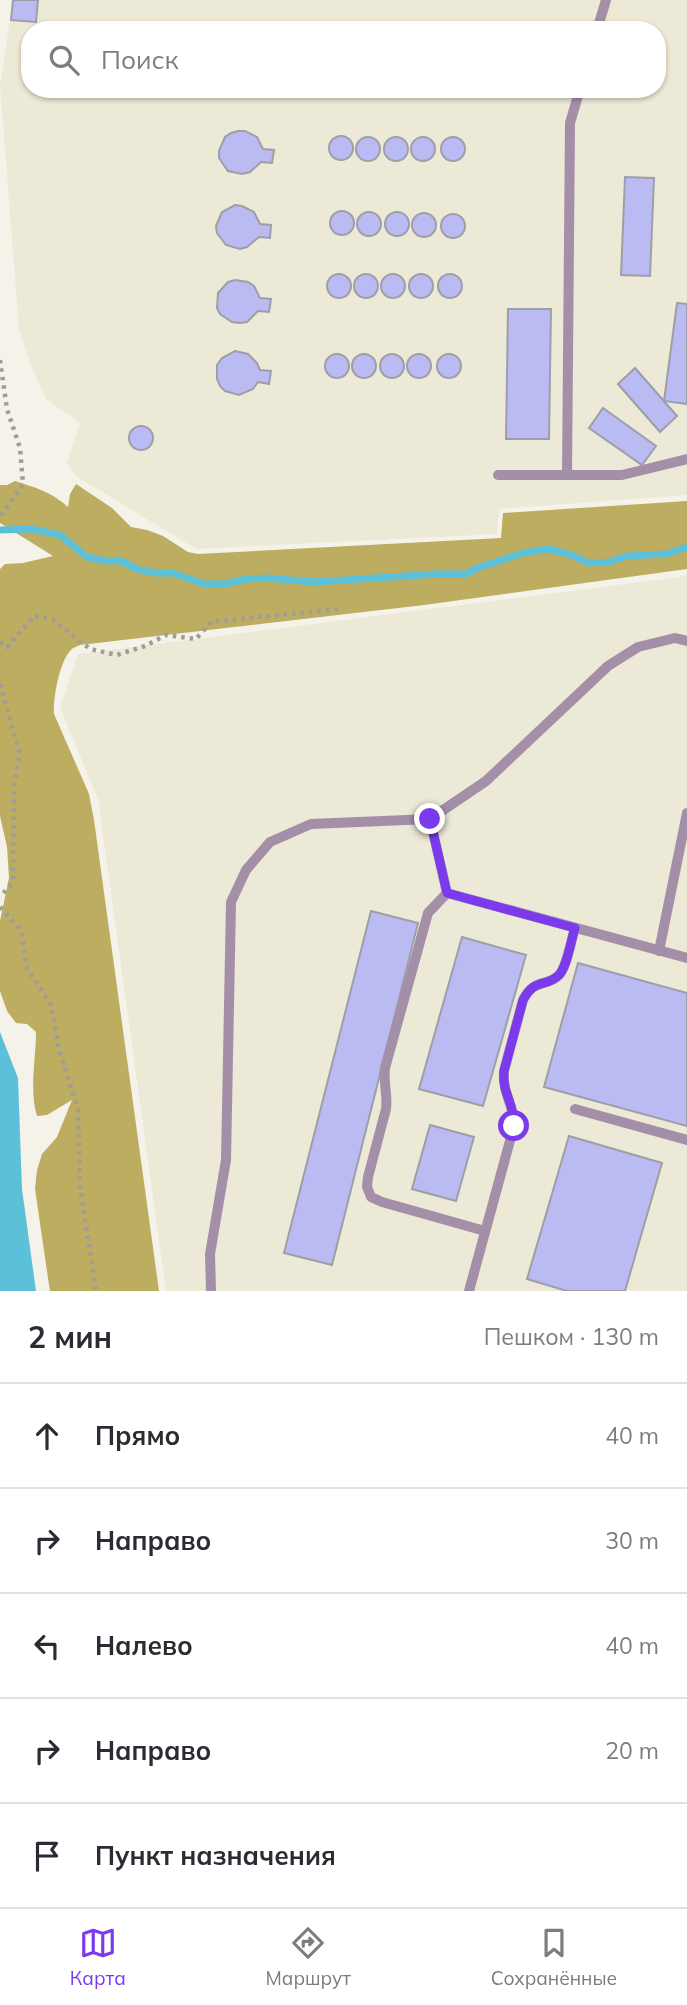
<!DOCTYPE html>
<html lang="ru">
<meta charset="utf-8">
<style>
:root{--surface:#fff;--page:#f2f2f3;--text:#2b2b33;--muted:#7c7c81;--line:#e1e1e2;--accent:#7c3aed}
body{margin:0;font-family:Mulish,sans-serif;background:var(--page);color:var(--text)}
.stop{position:absolute;width:21px;height:21px;margin:-16px;border:5px solid #7c3aed;border-radius:50%;background:#fff}
.stop.end{background:#7c3aed;border-color:#fff;box-shadow:0 2px 7px #0008}
.list{margin:0;padding:0;list-style:none}
h2{display:flex;justify-content:space-between;align-items:center;height:91px;margin:0;padding:0 28px;font-size:30px}
h2 small{font-size:23px;font-weight:400;color:var(--muted)}
.list li{display:grid;grid-template-columns:46px 1fr auto;gap:21px;align-items:center;box-sizing:border-box;height:105px;padding:0 28px;border-top:2px solid var(--line)}
.list b{display:block;font-size:26px;white-space:nowrap}
.list em{font-size:23px;font-style:normal;color:var(--muted)}
.icon{flex:none;width:38px;height:38px;fill:none;stroke:currentColor;stroke-width:2;stroke-linecap:round;stroke-linejoin:round}
.map{position:relative;flex:none;width:687px;height:1291px;overflow:hidden}
.search{position:absolute;background:var(--surface);box-shadow:0 2px 5px #0004;left:21px;right:21px;top:21px;height:77px;display:flex;align-items:center;gap:18px;box-sizing:border-box;padding:0 24px;border-radius:28px;color:var(--muted);font-size:26px}
.sheet{height:616px;background:var(--surface)}
nav{display:flex;justify-content:space-around;align-items:center;box-sizing:border-box;height:98px;border-top:2px solid var(--line);background:var(--surface);font-size:19px;color:var(--muted)}
nav a{display:grid;justify-items:center;gap:4px}
nav .on{color:var(--accent)}
.map>svg:first-child{display:block}
.built{fill:#ece9d7;fill-rule:evenodd}
.forest{fill:#bcad61}
.water{fill:#5dc0d9}
.lines{fill:none;stroke-linecap:round;stroke-linejoin:round}
.stream{stroke:#5dc0d9;stroke-width:7}
.building{fill:#bbbbf3;stroke:#9e9ea8;stroke-width:2}
.path{stroke:#9f9d96;stroke-width:4.5;stroke-dasharray:3.5 5;stroke-linecap:butt}
.lane{stroke:#a48fa8;stroke-width:10}
.route{stroke:#7c3aed;stroke-width:9}
</style>
<div class="map">
<svg width="687" height="1291" viewBox="0 0 687 1291">
<rect width="100%" height="100%" fill="#f5f3e9"/>
<g class="built">
<path d="M13,0H687V495L499,509L497,534L196,549L76,476L67,463L80,423L46,399L31,366L19,329L0,85ZM30,30H657V89H30Z"/>
<path d="M687,576V1291H166L98,799L60,708L78,654Z"/>
</g>
<path class="forest" d="M15,481C37,488 51,492 68,507L70,494L76,484L112,508L131,527L147,530L163,536L188,552L198,554L501,538L503,513L687,501V569L424,605L80,645C78,646 72,648 71,650C59,662 53,699 54,714L89,794L94,820L159,1291H50L49,1285L35,1189L37,1170L42,1154L57,1137L72,1100L47,1115L37,1116C29,1091 36,1058 36,1032L27,1024L16,1023L7,1011L0,991V921L9,878L7,847L0,816V569L5,564L23,563L53,556L0,523V485H7Z"/>
<path class="water" d="M0,1032L18,1078L22,1189L36,1291H0Z"/>
<g class="lines">
<path class="stream" d="M0,530L31,529L60,535L87,557L106,561H121L139,570L158,573H173L204,584H224L247,579L267,578L314,582L437,574H466L477,568L523,553L548,549L569,554L589,563L609,562L626,556L666,554L687,547"/>
</g>
<g class="building">
<path d="M13,0H38L36,22L11,20Z"/>
<path d="M238,131H245L257,137L263,149L274,150L272,163L261,162L250,172L242,174L228,171L219,158V151L225,137L231,133Z"/>
<circle cx="341" cy="148" r="12"/>
<circle cx="368" cy="149" r="12"/>
<circle cx="423" cy="149" r="12"/>
<circle cx="396" cy="149" r="12"/>
<circle cx="453" cy="149" r="12"/>
<path d="M625,177L654,178L650,276L621,275Z"/>
<path d="M235,205L242,206L254,212L260,224L271,225L270,238L259,237L247,247L240,249L226,245L217,233L216,226L222,212Z"/>
<circle cx="342" cy="223" r="12"/>
<circle cx="369" cy="224" r="12"/>
<circle cx="397" cy="224" r="12"/>
<circle cx="424" cy="225" r="12"/>
<circle cx="453" cy="226" r="12"/>
<circle cx="450" cy="286" r="12"/>
<circle cx="421" cy="286" r="12"/>
<circle cx="366" cy="286" r="12"/>
<circle cx="393" cy="286" r="12"/>
<circle cx="339" cy="286" r="12"/>
<path d="M235,280L248,282L254,286L260,298L271,299L269,312L258,311L247,322L240,323L232,322L220,314L217,308L218,293L228,282Z"/>
<path d="M677,303L687,304V404L664,401Z"/>
<path d="M508,309H551L549,439H506Z"/>
<path d="M235,351L248,354L257,363L260,370L271,371L269,384L258,382L253,389L239,395L225,391L220,386L217,379V365L222,358Z"/>
<circle cx="337" cy="366" r="12"/>
<circle cx="449" cy="366" r="12"/>
<circle cx="392" cy="366" r="12"/>
<circle cx="364" cy="366" r="12"/>
<circle cx="419" cy="366" r="12"/>
<path d="M635,368L677,416L660,432L618,384Z"/>
<path d="M603,408L656,446L642,465L589,428Z"/>
<circle cx="141" cy="438" r="12"/>
<path d="M371,911L418,923L332,1265L284,1253Z"/>
<path d="M462,937L526,955L483,1106L419,1089Z"/>
<path d="M578,963L687,993V1126L544,1087Z"/>
<path d="M430,1125L474,1137L456,1201L412,1189Z"/>
<path d="M569,1136L662,1163L625,1291H567L527,1279Z"/>
</g>
<g class="lines">
<g class="path">
<path d="M0,360L7,409L20,448L23,484L0,517"/>
<path d="M0,642L7,647L34,616L52,619L90,649L117,655L145,646L166,635L196,639L211,622L339,609"/>
<path d="M0,684L20,754L14,785L13,882L0,897"/>
<path d="M0,907L21,930L27,968L51,1005L59,1049L78,1110L80,1186L96,1291"/>
</g>
<g class="lane">
<path d="M597,30L606,0"/>
<path d="M580,89L570,123L567,475H622L687,459"/>
<path d="M498,475H567"/>
<path d="M430,819L447,893L687,958"/>
<path d="M447,893L428,913L385,1068C383,1082 388,1095 386,1109L368,1177L367,1187L371,1197L382,1202L485,1231"/>
<path d="M659,951L687,813"/>
<path d="M575,1109L687,1140"/>
<path d="M211,1291L210,1254L226,1160L231,902L246,870L270,842L311,824L430,819L486,781L608,666L638,647L675,638L687,641"/>
<path d="M469,1291L514,1126C514,1103 502,1094 504,1071L523,1000C535,977 546,988 559,975C567,967 571,940 575,928"/>
</g>
</g>
<g class="lines">
<path class="route" d="M430,819L447,893L575,928C571,940 567,967 559,975C546,988 535,977 523,1000L504,1071C502,1095 515,1103 514,1126"/>
</g>
</svg>
<div class="stop" style="left:514px;top:1126px"></div>
<div class="stop end" style="left:430px;top:819px"></div>
<div class="search"><svg class="icon" aria-label="search" viewBox="0 0 24 24"><circle cx="10" cy="10" r="6"/><path d="M15 15l6 6"/></svg>Поиск</div>
</div>
<section class="sheet">
<h2>2 мин<small>Пешком · 130 m</small></h2>
<ul class="list">
<li><svg class="icon" aria-label="ahead" viewBox="0 0 24 24"><path d="M12 20V5M6 11l6-6 6 6"/></svg><div><b>Прямо</b></div><em>40 m</em></li>
<li><svg class="icon" aria-label="right" viewBox="0 0 24 24"><path d="M7 20v-9h11M14 6l5 5-5 5"/></svg><div><b>Направо</b></div><em>30 m</em></li>
<li><svg class="icon" aria-label="left" viewBox="0 0 24 24"><path d="M17 20v-9H6M10 6l-5 5 5 5"/></svg><div><b>Налево</b></div><em>40 m</em></li>
<li><svg class="icon" aria-label="right" viewBox="0 0 24 24"><path d="M7 20v-9h11M14 6l5 5-5 5"/></svg><div><b>Направо</b></div><em>20 m</em></li>
<li><svg class="icon" aria-label="arrive" viewBox="0 0 24 24"><path d="M6 21V4h12l-3 4 3 4H6"/></svg><div><b>Пункт назначения</b></div></li>
</ul>
</section>
<nav>
<a class="on"><svg class="icon" aria-label="map" viewBox="0 0 24 24"><path d="M3 6l6-2 6 2 6-2v14l-6 2-6-2-6 2zM9 4v14M15 6v14"/></svg>Карта</a>
<a><svg class="icon" aria-label="directions" viewBox="0 0 24 24"><path d="M12 3l9 9-9 9-9-9zM9 14v-3h6M13 9l2 2-2 2"/></svg>Маршрут</a>
<a><svg class="icon" aria-label="saved" viewBox="0 0 24 24"><path d="M7 4h10v16l-5-4-5 4z"/></svg>Сохранённые</a>
</nav>
